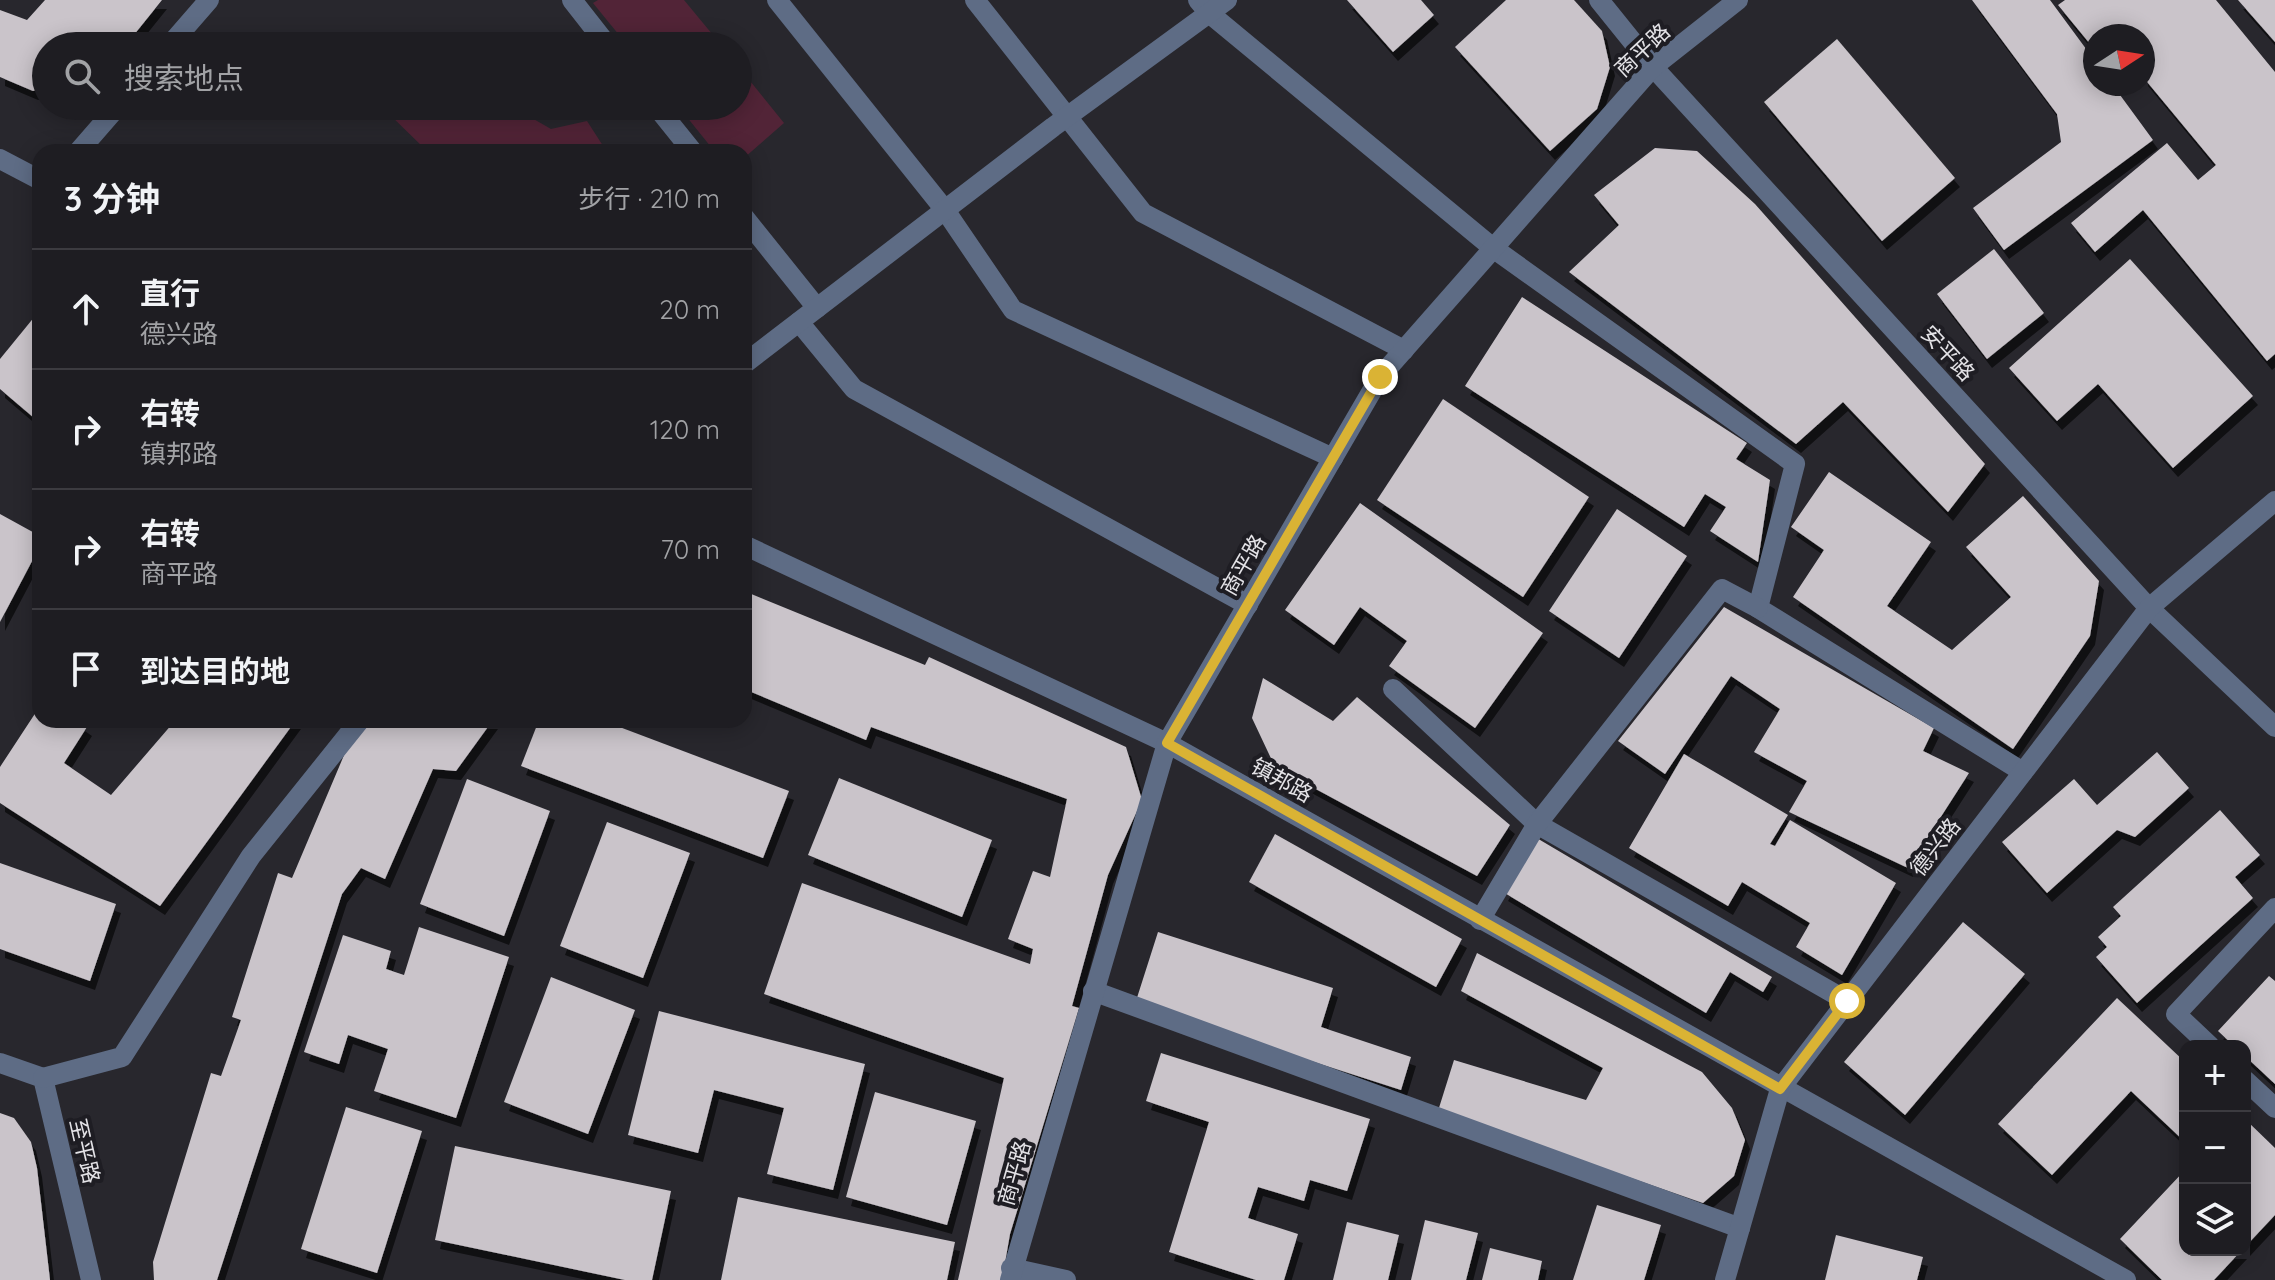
<!DOCTYPE html>
<html lang="zh">
<meta charset="utf-8">
<style>
:root{--surface:#1e1d22;--page:#2b2a2f;--text:#f1f3f6;--muted:#a1a2a5;--line:#3c3b40}
body{margin:0;font-family:Quicksand,"Noto Sans SC",sans-serif;background:var(--page);color:var(--text)}
.controls{position:absolute;right:24px;bottom:24px;display:grid;overflow:hidden;border-radius:16px;box-shadow:0 4px 20px #0003}
.controls button{width:72px;height:72px;display:grid;place-items:center;padding:0;border:0;border-bottom:2px solid var(--line);background:var(--surface);color:var(--text);font:40px sans-serif}
.compass{position:absolute;left:2083px;top:24px;width:72px;height:72px;border-radius:50%;background:var(--surface);box-shadow:0 4px 20px #0003;rotate:78deg}
.stop{position:absolute;width:24px;height:24px;margin:-18px;border:6px solid #dab334;border-radius:50%;background:#fff}
.stop.end{background:#dab334;border-color:#fff;box-shadow:0 2px 8px #0008}
.list{margin:0;padding:0;list-style:none}
h2{display:flex;justify-content:space-between;align-items:center;height:104px;margin:0;padding:0 32px;font-size:34px}
h2 small{font-size:26px;font-weight:400;color:var(--muted)}
.list li{display:grid;grid-template-columns:52px 1fr auto;gap:24px;align-items:center;box-sizing:border-box;height:120px;padding:0 32px;border-top:2px solid var(--line)}
.list b{display:block;font-size:30px;white-space:nowrap}
.list p{margin:0;font-size:26px;white-space:nowrap;color:var(--muted)}
.list em{font-size:26px;font-style:normal;color:var(--muted)}
.icon{flex:none;width:44px;height:44px;fill:none;stroke:currentColor;stroke-width:2;stroke-linecap:round;stroke-linejoin:round}
.map{position:relative;flex:none;width:2275px;height:1280px;overflow:hidden}
.search{position:absolute;background:var(--surface);box-shadow:0 4px 20px #0003;left:32px;top:32px;width:720px;height:88px;display:flex;align-items:center;gap:20px;box-sizing:border-box;padding:0 28px;border-radius:44px;color:var(--muted);font-size:30px}
.panel{position:absolute;background:var(--surface);box-shadow:0 4px 20px #0003;left:32px;top:144px;width:720px;height:584px;border-radius:24px}
.map>svg:first-child{display:block}
.green{fill:#522437}
.building{fill:#cac4ca;filter:url(#shadow)}
.lines{fill:none;stroke-linecap:round;stroke-linejoin:round}
.minor{stroke:#5e6c85;stroke-width:20}
.route{stroke:#dab334;stroke-width:10}
.labels{text-anchor:middle;dominant-baseline:central;stroke-width:8;stroke-linejoin:round;paint-order:stroke}
.street-label{font-size:22px;fill:#e4e3e7;stroke:#1e1d23}
</style>
<div class="map">
<svg width="2275" height="1280" viewBox="0 0 2275 1280">
<defs>
<filter id="shadow"><feDropShadow dx="5" dy="9" stdDeviation="0" flood-color="#0009"/></filter>
</defs>
<rect width="100%" height="100%" fill="#28272d"/>
<g class="green">
<path d="M598,0H684L722,46H628L593,3Z"/>
<path d="M738,66L784,123L744,158V152H715L678,106H738Z"/>
<path d="M389,106H511L551,129L587,121L607,152H428L385,110Z"/>
</g>
<g class="building">
<path d="M45,0H162L125,46H46V87L33,91L0,77V10L27,20Z"/>
<path d="M1347,0H1421L1434,15L1393,52Z"/>
<path d="M1506,0H1574L1602,31L1610,67L1597,109L1550,151L1455,47Z"/>
<path d="M1972,0H2050L2095,61V84H2112L2153,140L2004,250L1973,208L2061,142L2057,114Z"/>
<path d="M2065,0H2216L2275,72V354L2267,361L2143,210L2095,252L2071,223L2167,143L2198,180L2216,165L2143,77V36H2095V50L2058,5Z"/>
<path d="M2238,0H2275V42Z"/>
<path d="M1837,39L1955,178L1882,241L1764,102Z"/>
<path d="M1655,148L1697,151L1755,204L1985,464L1948,512L1843,402L1796,444L1569,272L1619,225L1594,195Z"/>
<path d="M1994,249L2044,313L1987,359L1937,294Z"/>
<path d="M2130,259L2253,396L2173,468L2098,384L2057,421L2009,368Z"/>
<path d="M1522,297L1747,443L1736,459L1770,480L1758,562L1710,531L1726,507L1705,494L1684,527L1465,386Z"/>
<path d="M40,310V423L0,389V359Z"/>
<path d="M1443,399L1589,497L1523,597L1377,500Z"/>
<path d="M1829,472L1931,542L1887,606L1952,650L2011,597L1966,547L2023,496L2099,581L2090,636L2013,749L1793,597L1824,550L1791,527Z"/>
<path d="M1360,503L1543,633L1475,728L1389,666L1407,641L1360,607L1334,645L1285,610Z"/>
<path d="M1617,509L1687,556L1619,658L1549,611Z"/>
<path d="M0,514L40,536V546L0,622Z"/>
<path d="M744,591L925,665L929,657L1126,747L1142,800L1108,875L1072,1006L1079,1008L1010,1234L1002,1280H958L1004,1078L764,994L802,883L1030,964L1033,949L1008,939L1033,871L1050,877L1067,799L871,727L866,740L744,689Z"/>
<path d="M1724,607L1934,728L1923,751L1969,773L1908,868L1789,812L1807,781L1754,752L1780,709L1731,676L1665,774L1618,741Z"/>
<path d="M1263,678L1333,721L1357,697L1510,825L1477,876L1275,767L1252,718Z"/>
<path d="M40,706V720H77L87,727L64,763L111,795L173,723L169,720H296L160,906L0,803V767Z"/>
<path d="M380,720H493L456,771L433,769L385,879L361,868L342,894L217,1280H154L153,1262L211,1073L221,1076L241,1020L232,1017L278,873L292,878L353,734Z"/>
<path d="M539,720H601L789,791L763,858L521,766Z"/>
<path d="M2157,752L2189,788L2135,837L2117,830L2047,893L2002,842L2074,779L2097,805Z"/>
<path d="M1684,754L1788,815L1770,844L1775,846L1790,820L1896,883L1842,975L1796,947L1810,923L1742,882L1728,906L1629,848Z"/>
<path d="M839,778L992,840L962,917L808,855Z"/>
<path d="M467,779L550,811L504,936L420,904Z"/>
<path d="M2220,810L2260,855L2235,877L2253,898L2137,1003L2096,957L2107,947L2098,937L2121,916L2113,907Z"/>
<path d="M607,822L690,853L643,978L560,946Z"/>
<path d="M1275,834L1462,939L1436,987L1249,882Z"/>
<path d="M1535,837L1772,977L1763,992L1730,972L1706,1013L1503,892Z"/>
<path d="M0,863L116,904L90,981L0,949Z"/>
<path d="M1963,922L2025,974L1905,1115L1844,1062Z"/>
<path d="M419,927L509,957L456,1118L374,1091L388,1049L348,1035L339,1064L304,1052L343,935L391,951L386,969L404,975Z"/>
<path d="M1158,932L1333,988L1321,1027L1411,1057L1401,1090L1135,1004Z"/>
<path d="M1477,953L1702,1072L1732,1108L1745,1140L1734,1176L1703,1203L1438,1111L1454,1060L1586,1100L1603,1068L1461,991Z"/>
<path d="M2269,976L2275,981V1084L2245,1056V1046H2234L2218,1031Z"/>
<path d="M551,977L635,1010L588,1134L504,1102Z"/>
<path d="M2117,998L2185,1062V1142L2131,1091L2052,1175L1998,1124Z"/>
<path d="M659,1011L865,1064L833,1190L767,1174L784,1108L714,1090L698,1153L628,1135Z"/>
<path d="M1161,1053L1370,1119L1347,1191L1310,1180L1304,1201L1258,1187L1248,1218L1298,1234L1284,1280H1256L1169,1252L1209,1122L1146,1101Z"/>
<path d="M875,1092L976,1121L947,1225L846,1197Z"/>
<path d="M346,1107L422,1131L377,1273L301,1249Z"/>
<path d="M0,1113L14,1118L31,1142L37,1168L50,1280H0Z"/>
<path d="M2245,1119L2275,1148V1215L2245,1247Z"/>
<path d="M455,1146L671,1191L652,1280H625L435,1240Z"/>
<path d="M2185,1170V1250H2242L2214,1280H2162L2120,1239Z"/>
<path d="M738,1197L955,1242L947,1280H721Z"/>
<path d="M1597,1205L1661,1225L1644,1280H1573Z"/>
<path d="M1425,1220L1478,1233L1466,1280H1411Z"/>
<path d="M1347,1222L1399,1235L1388,1280H1333Z"/>
<path d="M1836,1235L1923,1257L1917,1280H1825Z"/>
<path d="M1490,1248L1542,1261L1538,1280H1482Z"/>
</g>
<g class="lines">
<g class="minor">
<path d="M572,0L608,46"/>
<path d="M777,0L945,210L1013,310L1333,458"/>
<path d="M975,0L1143,213L1404,350"/>
<path d="M1198,0L1209,13L1493,248L1795,464L1758,608L2023,772"/>
<path d="M1599,0L1653,67L2149,608L2275,727"/>
<path d="M169,46L209,0"/>
<path d="M656,106L693,152"/>
<path d="M78,152L118,106"/>
<path d="M0,159L40,180"/>
<path d="M744,217L817,308"/>
<path d="M799,322L854,389L1248,605"/>
<path d="M744,364L1053,127L1227,0"/>
<path d="M744,545L1167,743L2126,1280"/>
<path d="M1393,689L1537,824L1847,1001"/>
<path d="M1480,920L1537,824L1722,589L1758,608"/>
<path d="M1093,991L1740,1228"/>
<path d="M2210,1046L2176,1014L2275,908"/>
<path d="M0,1063L43,1078L91,1280"/>
<path d="M43,1078L122,1057L251,856L360,720"/>
<path d="M2245,1080L2275,1108"/>
<path d="M1011,1268L1066,1280"/>
<path d="M1010,1280L1167,743L1380,377L1653,67L1738,0"/>
<path d="M1725,1280L1780,1089L2149,608L2275,501"/>
</g>
</g>
<g class="lines">
<path class="route" d="M1380,377L1167,743L1780,1089L1847,1001"/>
</g>
<g class="labels">
<g class="street-label">
<text transform="translate(1642 50) rotate(-43)">商平路</text>
<text transform="translate(1948 353) rotate(47)">安平路</text>
<text transform="translate(1243 565) rotate(-60)">商平路</text>
<text transform="translate(1282 780) rotate(29)">镇邦路</text>
<text transform="translate(1935 847) rotate(-52)">德兴路</text>
<text transform="translate(85 1151) rotate(77)">至平路</text>
<text transform="translate(1014 1173) rotate(-74)">商平路</text>
</g>
</g>
</svg>
<div class="controls">
<button>+</button>
<button>−</button>
<button><svg class="icon" aria-label="layers" viewBox="0 0 24 24"><path d="M12 4l9 5-9 5-9-5zM3 14l9 5 9-5"/></svg></button>
</div>
<svg class="compass" viewBox="-18 -18 36 36"><path d="M0-13l5 13h-10z" fill="#e53935"/><path d="M0 13l5-13h-10z" fill="#a1a2a5"/></svg>
<div class="stop" style="left:1847px;top:1001px"></div>
<div class="stop end" style="left:1380px;top:377px"></div>
<div class="search"><svg class="icon" aria-label="search" viewBox="0 0 24 24"><circle cx="10" cy="10" r="6"/><path d="M15 15l6 6"/></svg>搜索地点</div>
<section class="panel">
<h2>3 分钟<small>步行 · 210 m</small></h2>
<ul class="list">
<li><svg class="icon" aria-label="ahead" viewBox="0 0 24 24"><path d="M12 20V5M6 11l6-6 6 6"/></svg><div><b>直行</b><p>德兴路</p></div><em>20 m</em></li>
<li><svg class="icon" aria-label="right" viewBox="0 0 24 24"><path d="M7 20v-9h11M14 6l5 5-5 5"/></svg><div><b>右转</b><p>镇邦路</p></div><em>120 m</em></li>
<li><svg class="icon" aria-label="right" viewBox="0 0 24 24"><path d="M7 20v-9h11M14 6l5 5-5 5"/></svg><div><b>右转</b><p>商平路</p></div><em>70 m</em></li>
<li><svg class="icon" aria-label="arrive" viewBox="0 0 24 24"><path d="M6 21V4h12l-3 4 3 4H6"/></svg><div><b>到达目的地</b></div></li>
</ul>
</section>
</div>
